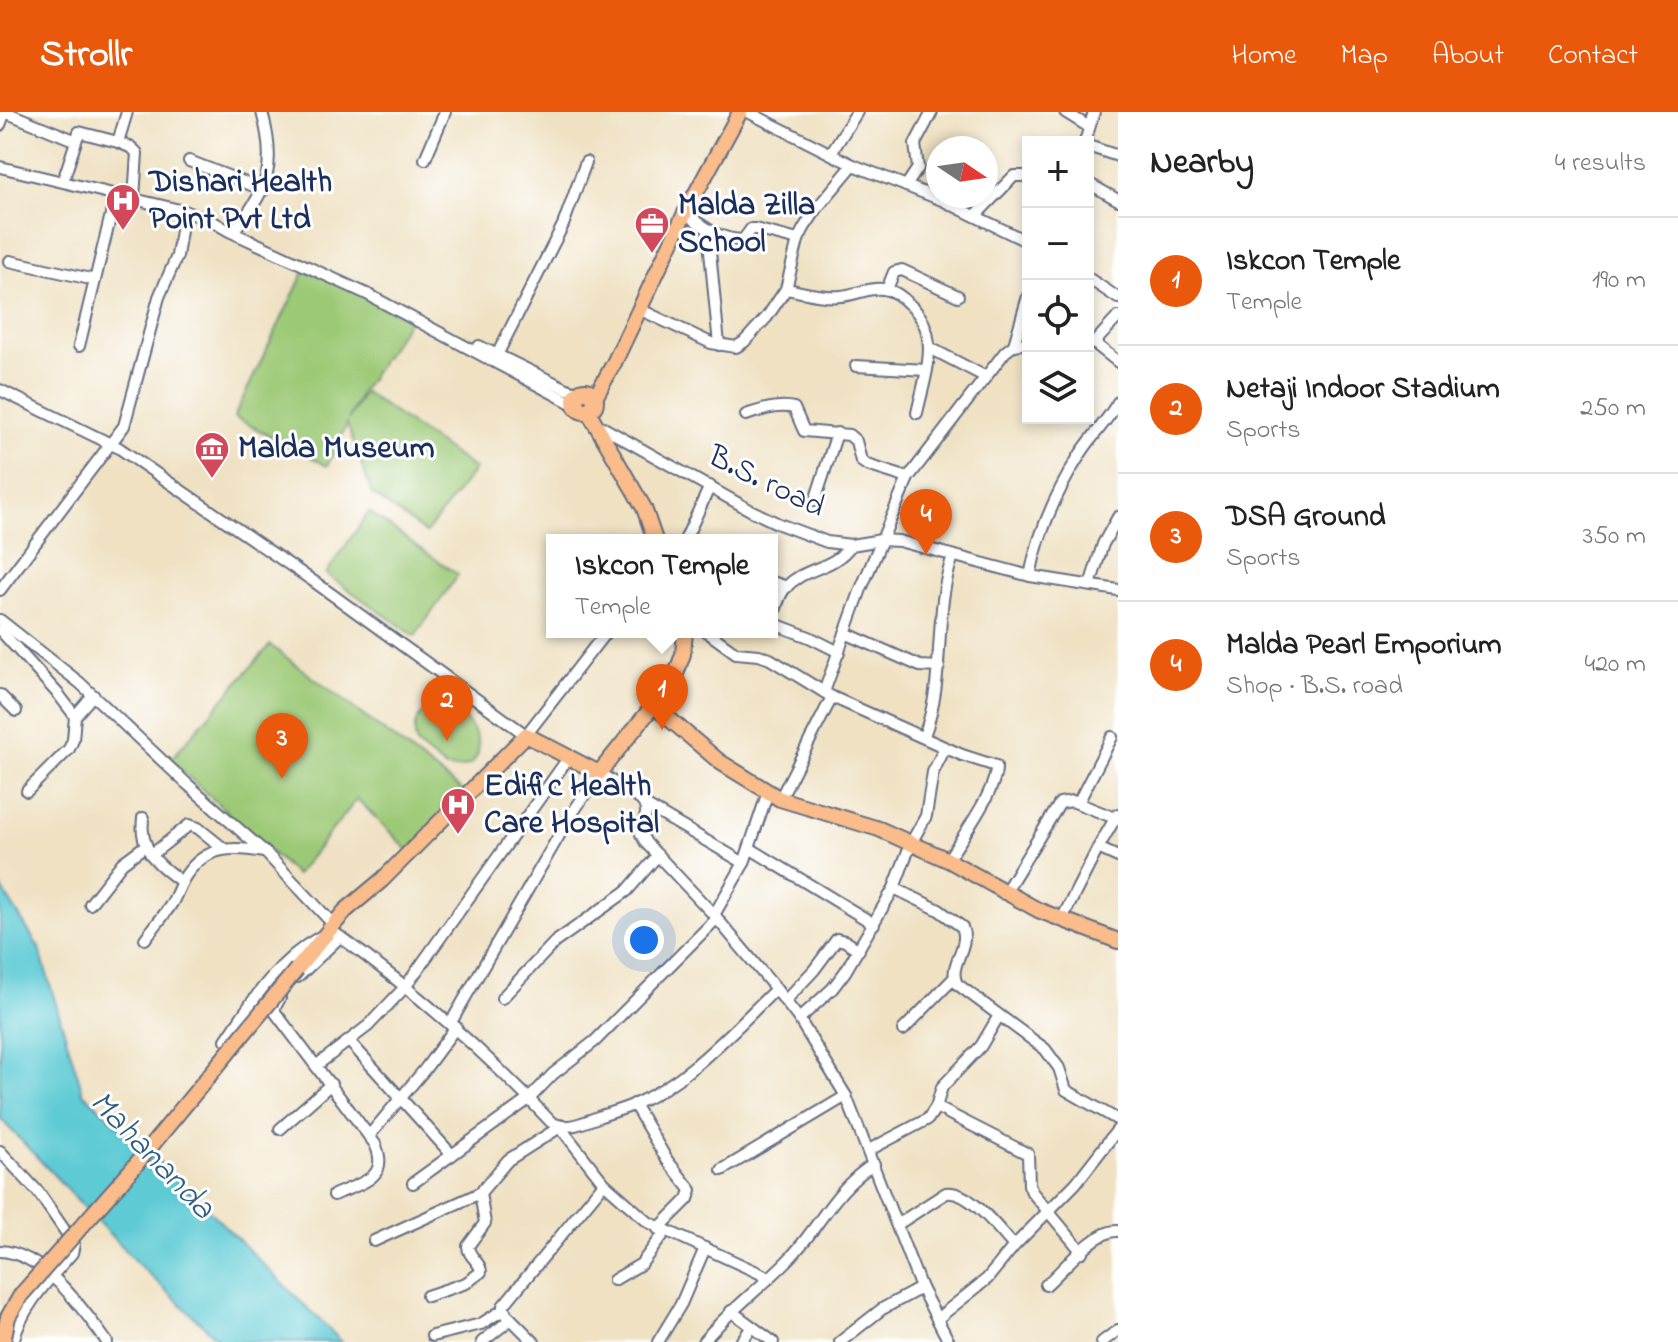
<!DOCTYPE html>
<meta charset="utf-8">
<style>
:root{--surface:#fff;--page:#f2f2f2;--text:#222;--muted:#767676;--line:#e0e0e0;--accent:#ea580c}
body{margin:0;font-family:"Indie Flower",sans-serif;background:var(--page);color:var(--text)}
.controls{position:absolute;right:24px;top:24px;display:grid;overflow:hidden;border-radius:0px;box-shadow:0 4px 12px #0003}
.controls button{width:72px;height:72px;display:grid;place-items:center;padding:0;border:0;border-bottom:2px solid var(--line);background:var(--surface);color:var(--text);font:40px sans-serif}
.compass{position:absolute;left:926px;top:24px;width:72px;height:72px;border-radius:50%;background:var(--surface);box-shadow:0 4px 12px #0003;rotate:103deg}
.you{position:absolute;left:644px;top:828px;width:28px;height:28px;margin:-20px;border:6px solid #fff;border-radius:50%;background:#1a73e8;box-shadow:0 0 0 12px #1a73e833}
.badge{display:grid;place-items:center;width:52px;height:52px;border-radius:50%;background:var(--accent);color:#fff;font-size:26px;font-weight:700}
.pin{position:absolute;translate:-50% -66px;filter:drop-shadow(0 2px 4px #0008)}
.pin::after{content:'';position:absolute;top:42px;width:28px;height:24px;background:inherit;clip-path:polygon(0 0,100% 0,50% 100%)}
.popup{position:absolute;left:546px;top:422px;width:232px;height:104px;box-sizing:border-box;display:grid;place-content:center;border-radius:0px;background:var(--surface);filter:drop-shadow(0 2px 6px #0005);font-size:26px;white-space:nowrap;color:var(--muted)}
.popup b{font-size:30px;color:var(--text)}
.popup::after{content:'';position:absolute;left:50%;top:100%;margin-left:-16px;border:16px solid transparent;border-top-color:var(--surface)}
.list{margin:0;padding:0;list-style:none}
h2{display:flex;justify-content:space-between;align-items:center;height:104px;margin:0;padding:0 32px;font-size:34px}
h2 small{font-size:26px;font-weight:400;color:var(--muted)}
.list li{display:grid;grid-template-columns:52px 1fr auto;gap:24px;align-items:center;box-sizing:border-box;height:128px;padding:0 32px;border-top:2px solid var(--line)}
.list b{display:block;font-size:30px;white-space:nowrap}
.list p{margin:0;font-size:26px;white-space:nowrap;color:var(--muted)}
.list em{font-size:26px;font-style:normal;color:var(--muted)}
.icon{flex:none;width:44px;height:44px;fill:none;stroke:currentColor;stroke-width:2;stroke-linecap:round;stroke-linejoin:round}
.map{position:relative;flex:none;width:1118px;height:1230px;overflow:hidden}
header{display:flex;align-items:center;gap:48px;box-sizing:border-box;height:112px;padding:0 40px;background:var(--accent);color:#fff}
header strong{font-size:38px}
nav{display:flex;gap:44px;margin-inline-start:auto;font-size:28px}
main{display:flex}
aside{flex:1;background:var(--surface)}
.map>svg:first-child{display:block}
.green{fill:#9cc976;stroke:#5c7c6a;stroke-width:2}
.water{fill:#5dcad4;stroke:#3c7c99;stroke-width:2}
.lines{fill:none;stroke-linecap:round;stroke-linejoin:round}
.minor-casing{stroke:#656d81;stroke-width:14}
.major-casing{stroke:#656d81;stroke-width:18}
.highway-casing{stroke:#656d81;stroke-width:20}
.minor{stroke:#fff;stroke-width:10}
.major{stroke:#f9bc8a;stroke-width:14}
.highway{stroke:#f9bc8a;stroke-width:16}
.major-bridge-casing{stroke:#656d81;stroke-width:18;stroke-linecap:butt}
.major-bridge{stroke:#f9bc8a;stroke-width:14}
.labels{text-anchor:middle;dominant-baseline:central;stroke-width:6;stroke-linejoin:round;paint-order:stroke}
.poi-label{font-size:32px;font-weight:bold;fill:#1b2f5e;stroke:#fff;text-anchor:start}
.street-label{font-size:32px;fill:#1b2f5e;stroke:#fff}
.water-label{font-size:34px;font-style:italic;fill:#2f5e81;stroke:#fff}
</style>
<header>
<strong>Strollr</strong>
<nav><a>Home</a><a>Map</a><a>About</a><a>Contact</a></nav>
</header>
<main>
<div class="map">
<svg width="1118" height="1230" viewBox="0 0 1118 1230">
<rect width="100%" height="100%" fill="#fff"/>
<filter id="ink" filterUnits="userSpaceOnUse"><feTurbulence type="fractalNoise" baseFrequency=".0125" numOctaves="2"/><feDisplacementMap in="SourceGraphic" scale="16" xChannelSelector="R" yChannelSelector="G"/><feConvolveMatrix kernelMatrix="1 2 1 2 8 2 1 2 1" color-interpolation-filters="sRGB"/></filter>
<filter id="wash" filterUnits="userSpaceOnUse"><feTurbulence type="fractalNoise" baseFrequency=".006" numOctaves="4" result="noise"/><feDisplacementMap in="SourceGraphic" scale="32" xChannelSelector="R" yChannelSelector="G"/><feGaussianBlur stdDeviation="1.8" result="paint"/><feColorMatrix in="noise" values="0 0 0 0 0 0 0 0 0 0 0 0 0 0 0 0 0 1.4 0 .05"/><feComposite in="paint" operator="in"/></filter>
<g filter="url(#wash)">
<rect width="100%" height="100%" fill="#efe1c2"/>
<g class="green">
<path d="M308,152L409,208L361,280L348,308L364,280L475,357L426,421L372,382L347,312L327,354L234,305Z"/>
<path d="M369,400L458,463L415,524L326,462Z"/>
<path d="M270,533L468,683L410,740L357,687L296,763L170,648Z"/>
<path d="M440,594C485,606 495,662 446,656L417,633C410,612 418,598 440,594Z"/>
</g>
<path class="water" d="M0,773L39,836L83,981L171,1061L342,1230H221L137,1151L0,1006Z"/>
</g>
<g filter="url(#ink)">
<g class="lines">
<defs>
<g id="minor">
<path d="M5,0L74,28"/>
<path d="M127,0L118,30L132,36L137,41L134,86"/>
<path d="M748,0L853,53L942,88L1028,130"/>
<path d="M1065,0L1089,15"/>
<path d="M0,13L5,0"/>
<path d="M1085,30L1094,0"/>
<path d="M1088,34L1118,44"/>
<path d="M831,41L857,0"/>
<path d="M425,47L445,0"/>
<path d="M189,49L264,78"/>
<path d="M0,55L184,99L210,108L229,119L367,182L575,293"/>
<path d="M63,69L79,20L118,30"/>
<path d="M1088,71L1118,88"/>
<path d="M906,74L918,56L915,32L932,0"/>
<path d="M685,101C703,114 719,128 743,128L751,117H755L798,128"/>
<path d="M975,104L1014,64H1028"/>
<path d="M235,117C270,77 276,51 262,0"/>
<path d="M708,118L719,233"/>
<path d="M10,149L95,168"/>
<path d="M1088,166L1118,186"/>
<path d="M786,177C804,180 823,186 841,184C855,183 869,175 883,177C894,178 902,185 909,192C943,221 925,264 917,301"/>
<path d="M887,177L894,160L902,158L958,184"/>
<path d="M639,197L711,231L736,235L744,230L767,205L786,177L798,128L804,116L818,95L853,53"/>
<path d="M1094,231L1118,250"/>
<path d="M1088,232L1094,231L1118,205"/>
<path d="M1014,233L1028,184"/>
<path d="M79,234L116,82"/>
<path d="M479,234L567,277L580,281"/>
<path d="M930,236L986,265"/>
<path d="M497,243L563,113L586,50"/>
<path d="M856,254L926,258"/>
<path d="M0,278L119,336L316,471L526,623L606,520"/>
<path d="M746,303C761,298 779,292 794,296L804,319L849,323L856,329L861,349L867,353L908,366"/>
<path d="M595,311L750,398L779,412L827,430L851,433L881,428L899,429L1030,464L1118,478"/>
<path d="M815,389L837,321"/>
<path d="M685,428L710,374"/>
<path d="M1030,464C1038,420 1057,379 1081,341C1093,323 1107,309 1118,290"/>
<path d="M772,470L787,475"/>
<path d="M1090,473L1103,432L1118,405"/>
<path d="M0,478L124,314L159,185L177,144L184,99"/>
<path d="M0,508L80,571L186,671L266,741L333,812"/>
<path d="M0,518L59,583L75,604"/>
<path d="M707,520L736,541L759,543L770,547L832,585L962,643L996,654C997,679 961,726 948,748"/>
<path d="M845,521L920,554L939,555"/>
<path d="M839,540L809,525L772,511C775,499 778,484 786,475C806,454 832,459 851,433"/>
<path d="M824,580L861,477L908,366L1005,240L1014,233L1028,231"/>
<path d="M0,583L16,599"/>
<path d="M924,624C947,562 932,504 953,444"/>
<path d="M945,636L933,660L926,704L911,731L894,776L939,798L962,815C971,835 947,853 957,872L1045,937L1059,956L1066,978L1118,1008"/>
<path d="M27,679L69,637L73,628L75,604L93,583"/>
<path d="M780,687L832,585"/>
<path d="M1078,691L1112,625"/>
<path d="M647,694L744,751"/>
<path d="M143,706C139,738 158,753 182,770"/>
<path d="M1098,736L1117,703"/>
<path d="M751,737L874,812"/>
<path d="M151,743L189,713L198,716L223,736"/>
<path d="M1004,782L1060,691L1072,689L1115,706"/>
<path d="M90,792L122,751L145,734"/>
<path d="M714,803L744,751L768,680"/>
<path d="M1062,807L1098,736L1118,745"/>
<path d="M328,816C409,874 484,938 551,1010C567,1019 582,1011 598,1005C609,1001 621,998 633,993C689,969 733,918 776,877L799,907L846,984L921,1176L949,1230"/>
<path d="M145,827C154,815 164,804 172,791C177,782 180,772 186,763C206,734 232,734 264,740"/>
<path d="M298,865L340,825"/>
<path d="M280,886L275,895V900L375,1032C391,1067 360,1071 334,1083"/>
<path d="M502,886L555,830L627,779L658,743"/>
<path d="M785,889L814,858L837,827L845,829L859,838"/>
<path d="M799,907L832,877L845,860L894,776"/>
<path d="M450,912L568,708L599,661L641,688C652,700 642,708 641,722L646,731L714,803L776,877"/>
<path d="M903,918L954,866"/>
<path d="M226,928C252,889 278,848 320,825"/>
<path d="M349,929L452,1043"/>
<path d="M317,953L368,914L406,874L569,645"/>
<path d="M634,992L667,1048L691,1078L688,1087L658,1117"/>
<path d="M936,995L1028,1042L1029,1073L1032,1080L1082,1140"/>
<path d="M280,1017L331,972"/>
<path d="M369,1024L425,957L456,915"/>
<path d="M869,1038L928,1007L936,995L942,975L981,934L998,905"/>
<path d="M0,1039L39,1081L74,1132L72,1141C49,1168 22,1194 13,1230"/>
<path d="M722,1058L846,984"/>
<path d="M413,1071L529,987L553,962L595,929L717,806"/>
<path d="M898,1112L946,1081C969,1077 999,1118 1014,1134"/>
<path d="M374,1129L480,1081L508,1048L560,1015L604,1071L648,1110L770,1166"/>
<path d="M0,1139C44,1141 83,1197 107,1230"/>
<path d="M614,1168L641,1152L666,1119"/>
<path d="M1046,1173C1063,1158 1096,1117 1118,1119"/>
<path d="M427,1184L466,1171L481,1160C481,1150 468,1145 468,1134L485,1111L480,1081"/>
<path d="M731,1199L773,1230"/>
<path d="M937,1207L987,1167L1014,1134L1076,1071L1118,1017"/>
<path d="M432,1224L481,1212L503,1198"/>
<path d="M482,1230L511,1207"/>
<path d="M534,1230L506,1202L503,1194L604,1071"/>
<path d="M658,1230L681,1192L705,1136"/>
<path d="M703,1230C728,1199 760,1177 788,1148C819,1116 835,1076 874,1052"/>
<path d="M741,1230L752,1215"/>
<path d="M840,1230L882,1197L921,1176"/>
<path d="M1102,1230L1118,1218"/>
</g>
<g id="major">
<path d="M595,286L614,251L685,101L740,0"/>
<path d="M588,299L644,396L655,428"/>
<path d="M654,594L720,650L780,687L879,717L948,748L1038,798L1118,829"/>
<path d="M297,857L345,799L382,768L526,623L599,661L674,568L683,542L685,520"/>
</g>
<circle id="highway" cx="585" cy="289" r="10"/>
</defs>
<use href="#minor" class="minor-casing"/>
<use href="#major" class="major-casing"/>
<use href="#highway" class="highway-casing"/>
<use href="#minor" class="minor"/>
<use href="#major" class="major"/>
<use href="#highway" class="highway"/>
<defs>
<path id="major-bridge" d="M3,1230L8,1205L21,1183L133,1056L297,857"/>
</defs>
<use href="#major-bridge" class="major-bridge-casing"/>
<use href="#major-bridge" class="major-bridge"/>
</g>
</g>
<defs>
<symbol id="hospital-pin" viewBox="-11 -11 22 30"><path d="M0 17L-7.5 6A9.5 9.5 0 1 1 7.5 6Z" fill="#d1495b" stroke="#fff"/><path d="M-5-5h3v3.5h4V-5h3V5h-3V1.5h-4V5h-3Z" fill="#fff"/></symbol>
<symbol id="office-pin" viewBox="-11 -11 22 30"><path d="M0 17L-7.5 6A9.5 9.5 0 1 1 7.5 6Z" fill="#d1495b" stroke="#fff"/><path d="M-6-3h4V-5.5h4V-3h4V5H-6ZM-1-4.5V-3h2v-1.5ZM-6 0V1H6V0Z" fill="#fff"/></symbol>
<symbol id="museum-pin" viewBox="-11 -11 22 30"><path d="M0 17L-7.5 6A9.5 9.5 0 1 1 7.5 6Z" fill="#d1495b" stroke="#fff"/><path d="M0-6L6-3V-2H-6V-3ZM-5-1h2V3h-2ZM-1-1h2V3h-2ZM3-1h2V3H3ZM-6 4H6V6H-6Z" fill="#fff"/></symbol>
</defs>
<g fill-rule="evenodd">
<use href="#hospital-pin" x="103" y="69" width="40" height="54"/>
<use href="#office-pin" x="632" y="92" width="40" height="54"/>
<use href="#museum-pin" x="192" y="317" width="40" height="54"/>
<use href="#hospital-pin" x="438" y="673" width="40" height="54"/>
</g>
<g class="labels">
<g class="poi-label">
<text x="149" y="71">Dishari Health<tspan x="149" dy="37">Point Pvt Ltd</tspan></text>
<text x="678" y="94">Malda Zilla<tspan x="678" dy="37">School</tspan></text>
<text x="238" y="337">Malda Museum</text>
<text x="484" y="675">Edific Health<tspan x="484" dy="37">Care Hospital</tspan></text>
</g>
<g class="street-label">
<text transform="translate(766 371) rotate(26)">B.S. road</text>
</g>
<g class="water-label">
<text transform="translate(151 1044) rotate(46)">Mahananda</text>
</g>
</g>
</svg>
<div class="controls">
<button>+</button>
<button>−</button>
<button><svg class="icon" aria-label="locate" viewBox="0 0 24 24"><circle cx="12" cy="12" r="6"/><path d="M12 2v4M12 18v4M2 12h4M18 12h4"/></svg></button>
<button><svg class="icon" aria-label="layers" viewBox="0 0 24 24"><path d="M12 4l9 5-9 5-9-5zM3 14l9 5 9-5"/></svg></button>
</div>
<svg class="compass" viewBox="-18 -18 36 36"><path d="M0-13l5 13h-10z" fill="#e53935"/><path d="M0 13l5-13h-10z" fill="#767676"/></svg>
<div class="you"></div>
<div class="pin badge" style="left:662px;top:618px">1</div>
<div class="popup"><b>Iskcon Temple</b>Temple</div>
<div class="pin badge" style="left:447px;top:629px">2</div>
<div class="pin badge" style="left:282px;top:667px">3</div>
<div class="pin badge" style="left:926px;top:443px">4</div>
</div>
<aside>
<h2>Nearby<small>4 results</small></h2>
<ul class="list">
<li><span class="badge">1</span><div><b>Iskcon Temple</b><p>Temple</p></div><em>190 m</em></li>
<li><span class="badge">2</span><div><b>Netaji Indoor Stadium</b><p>Sports</p></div><em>250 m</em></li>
<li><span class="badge">3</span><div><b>DSA Ground</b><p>Sports</p></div><em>350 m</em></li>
<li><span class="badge">4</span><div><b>Malda Pearl Emporium</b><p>Shop · B.S. road</p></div><em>420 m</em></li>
</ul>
</aside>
</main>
